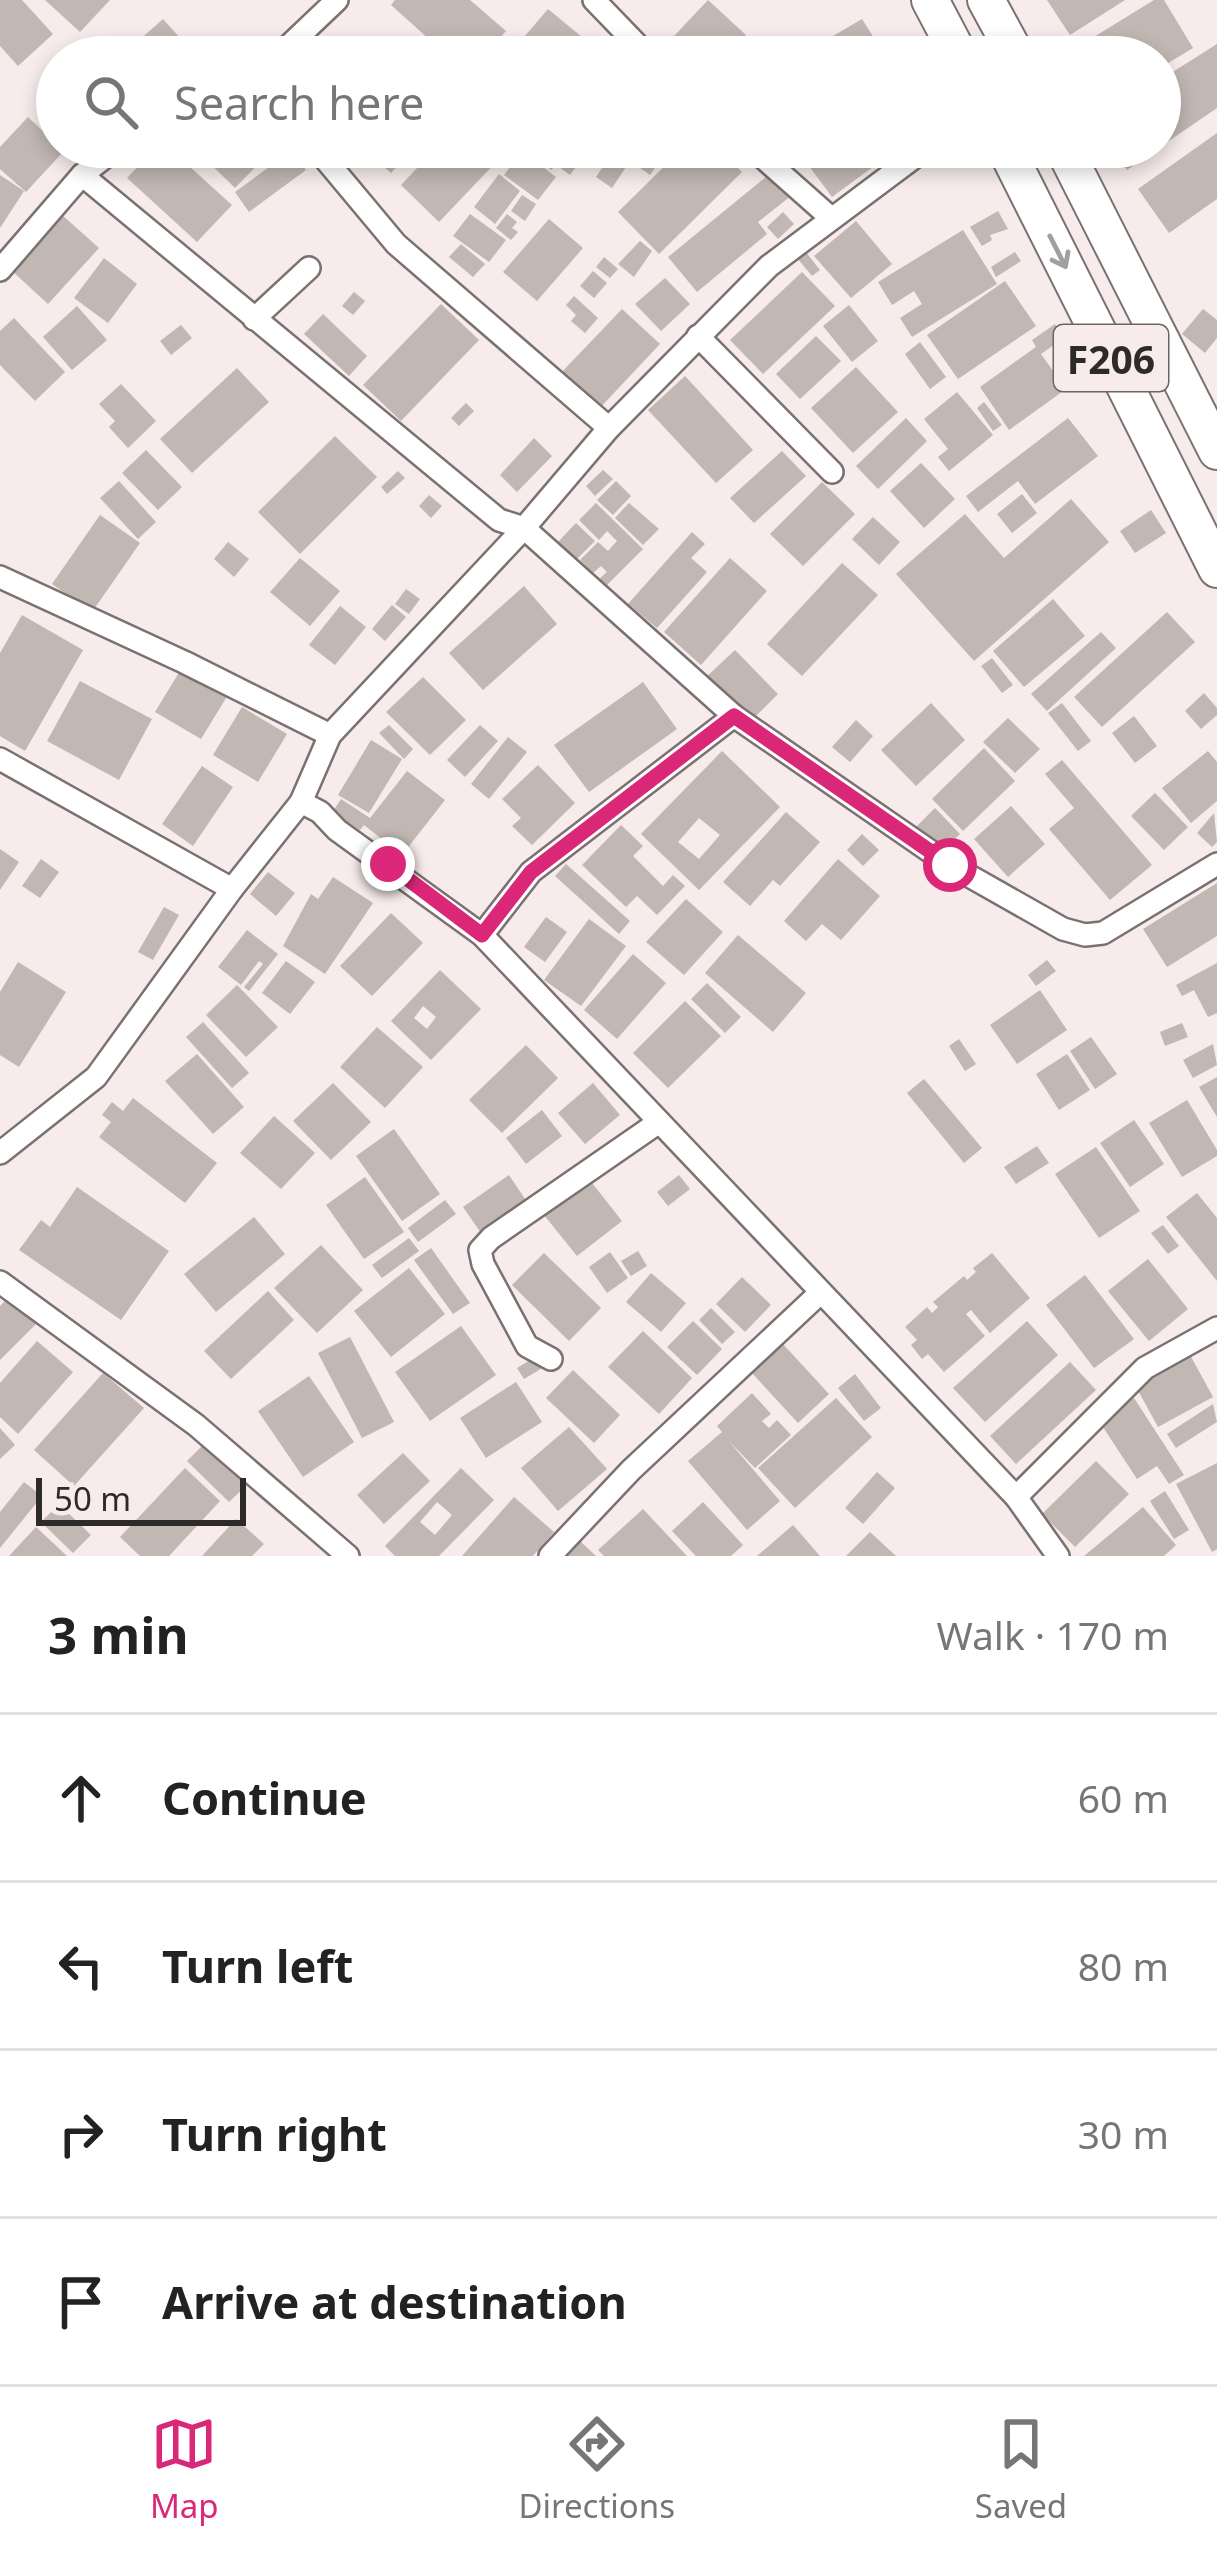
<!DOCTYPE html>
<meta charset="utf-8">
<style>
:root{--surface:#fff;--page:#f2f2f2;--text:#222;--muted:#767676;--line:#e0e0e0;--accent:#db2777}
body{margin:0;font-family:"Noto Sans",sans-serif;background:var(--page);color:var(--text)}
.scale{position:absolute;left:36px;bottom:30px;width:210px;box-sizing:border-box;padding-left:12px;border:6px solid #2e2a2a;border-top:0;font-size:33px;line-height:42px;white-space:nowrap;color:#2e2a2a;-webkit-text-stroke:9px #f7ebeb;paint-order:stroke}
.stop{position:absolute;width:36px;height:36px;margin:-27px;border:9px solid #db2777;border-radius:50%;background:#fff}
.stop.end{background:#db2777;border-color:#fff;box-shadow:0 3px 12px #0008}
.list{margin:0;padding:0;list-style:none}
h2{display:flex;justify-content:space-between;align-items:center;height:156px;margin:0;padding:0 48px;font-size:51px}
h2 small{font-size:39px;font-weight:400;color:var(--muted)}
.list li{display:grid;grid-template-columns:78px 1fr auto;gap:36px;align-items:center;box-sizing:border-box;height:168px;padding:0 48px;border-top:3px solid var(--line)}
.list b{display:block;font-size:45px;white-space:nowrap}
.list em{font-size:39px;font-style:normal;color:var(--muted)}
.icon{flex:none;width:66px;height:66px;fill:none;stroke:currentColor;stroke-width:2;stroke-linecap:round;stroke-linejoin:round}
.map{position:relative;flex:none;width:1217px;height:1556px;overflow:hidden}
.search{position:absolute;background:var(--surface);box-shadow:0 6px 18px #0003;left:36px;right:36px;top:36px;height:132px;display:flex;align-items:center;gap:30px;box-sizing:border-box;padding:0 42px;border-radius:66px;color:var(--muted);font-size:45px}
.sheet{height:828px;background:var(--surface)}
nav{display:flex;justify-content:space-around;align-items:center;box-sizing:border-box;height:168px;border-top:3px solid var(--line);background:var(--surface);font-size:33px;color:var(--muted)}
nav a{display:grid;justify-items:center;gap:6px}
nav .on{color:var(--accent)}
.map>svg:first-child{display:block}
.building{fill:#c1b7b3;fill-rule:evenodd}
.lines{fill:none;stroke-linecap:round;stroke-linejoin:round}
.street-casing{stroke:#7c7171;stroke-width:26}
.primary-casing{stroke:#7c7171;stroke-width:40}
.street{stroke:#fff;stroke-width:21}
.primary{stroke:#fff;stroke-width:36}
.oneway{stroke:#a19f9f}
.route{stroke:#db2777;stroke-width:15}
.labels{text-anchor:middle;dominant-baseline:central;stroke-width:9;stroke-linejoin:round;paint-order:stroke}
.shield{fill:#f7ebeb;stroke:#6a6464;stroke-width:3}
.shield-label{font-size:39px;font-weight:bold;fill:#2e2a2a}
</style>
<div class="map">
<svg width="1217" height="1556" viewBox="0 0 1217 1556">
<rect width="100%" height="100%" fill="#f7ebeb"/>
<g class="building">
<path d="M0,0H22L53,34L18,66L0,46Z"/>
<path d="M45,0H110L80,32Z"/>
<path d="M395,0H470L506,31L483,57H449L391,5Z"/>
<path d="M708,0L746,35L726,57H664L659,52Z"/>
<path d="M1047,0H1125L1070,35Z"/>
<path d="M1154,0H1164L1193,48L1160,68V57H1100L1089,40Z"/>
<path d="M548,9L588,42L575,57H507Z"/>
<path d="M163,19L190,49L181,57H120Z"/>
<path d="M862,19L886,57H823L816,46Z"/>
<path d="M1217,44V108L1160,147V80Z"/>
<path d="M28,117L64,151L26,192L0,169V147Z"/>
<path d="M1217,133V199L1169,233L1138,189Z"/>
<path d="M156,147H168L232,205L197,242L127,178Z"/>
<path d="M193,147H275L235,188Z"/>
<path d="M381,147H415L391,173L372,157Z"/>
<path d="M437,147H488L500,158L439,222L401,185Z"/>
<path d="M526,147H564L569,151L551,170Z"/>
<path d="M573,147L585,155L570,175L559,167Z"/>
<path d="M605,147H669L650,175L630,161L612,188L596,177L608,159L601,154Z"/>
<path d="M684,147H735L742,154L733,163L742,172L659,254L618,212Z"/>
<path d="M818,147H900L832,197L803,158Z"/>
<path d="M1111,147H1160L1127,170Z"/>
<path d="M291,151L306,170L249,212L235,192Z"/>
<path d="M522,151L556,177L538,200L504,175Z"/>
<path d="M772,172L791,196L758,222L767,234L697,292L668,257Z"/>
<path d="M499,174L520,191L495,224L474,207Z"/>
<path d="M0,175L24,191L0,228Z"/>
<path d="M522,195L536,204L525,221L511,211Z"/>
<path d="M998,211L1008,229L990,235L992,240L982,246L970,227Z"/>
<path d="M783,212L794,224L778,239L767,227Z"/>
<path d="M470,214L506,240L489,262L453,236Z"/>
<path d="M507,214L517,222L512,228L518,232L511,240L496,228Z"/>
<path d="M62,215L99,248L48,304L11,270Z"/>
<path d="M549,219L583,248L537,301L503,272Z"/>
<path d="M856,221L892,264L851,298L814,256Z"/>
<path d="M963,230L997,284L912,337L900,318L922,304L914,291L892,305L878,282Z"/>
<path d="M640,241L652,251L634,277L618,264Z"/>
<path d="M461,244L485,264L473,277L449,257Z"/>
<path d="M805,251L820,270L812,276L797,258Z"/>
<path d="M1015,252L1021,261L996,277L991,267Z"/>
<path d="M604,257L618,269L610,278L596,267Z"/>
<path d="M104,258L137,284L108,323L74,298Z"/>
<path d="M593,271L607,283L594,298L580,286Z"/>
<path d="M802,272L835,306L763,374L730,340Z"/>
<path d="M665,278L690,304L661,331L635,304Z"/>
<path d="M1005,281L1036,326L958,379L927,335Z"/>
<path d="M354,292L365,301L353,315L342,306Z"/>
<path d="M574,296L598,318L585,333L571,321L576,315L566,305Z"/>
<path d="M441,304L479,340L401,421L363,385Z"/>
<path d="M849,305L878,341L852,362L823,326Z"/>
<path d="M77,306L107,340L72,370L43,337Z"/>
<path d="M622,309L660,344L597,411L559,375Z"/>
<path d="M1203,309L1217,320V338L1205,353L1182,334Z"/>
<path d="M323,314L367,356L349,376L304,334Z"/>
<path d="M14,318L65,372L35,401L0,365V331Z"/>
<path d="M1055,324L1064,338L1041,354L1066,389L1009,430L980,387L1036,347L1032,340Z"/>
<path d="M181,325L192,338L171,355L160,341Z"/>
<path d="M816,336L841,361L800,399L776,374Z"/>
<path d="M920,342L946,377L930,389L905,354Z"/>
<path d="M856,367L898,412L853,453L811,408Z"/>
<path d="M237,368L269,402L192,473L160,439Z"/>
<path d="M685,376L753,450L716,483L648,410Z"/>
<path d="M121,384L156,421L128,448L109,427L115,421L99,404Z"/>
<path d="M957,392L993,435L949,471L938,457L948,449L924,419Z"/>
<path d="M984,402L1002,425L993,431L977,408Z"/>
<path d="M466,403L474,411L459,426L451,418Z"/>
<path d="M906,418L927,441L878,489L856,466Z"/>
<path d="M1068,418L1098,456L1035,504L1018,481L978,512L966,496Z"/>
<path d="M335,436L377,477L300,554L258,512Z"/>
<path d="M534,438L552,456L517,492L500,475Z"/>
<path d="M146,450L182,487L158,510L122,473Z"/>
<path d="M782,451L806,476L754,523L730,498Z"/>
<path d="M921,463L955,499L924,528L890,491Z"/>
<path d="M603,470L613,479L595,496L586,486Z"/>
<path d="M398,471L405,478L387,494L381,487Z"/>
<path d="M119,481L156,522L138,539L100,498Z"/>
<path d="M616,481L631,496L613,515L597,500Z"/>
<path d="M822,482L855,514L803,566L770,534Z"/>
<path d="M1022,494L1037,513L1012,533L997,514Z"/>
<path d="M429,495L442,506L431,518L419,506Z"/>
<path d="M1071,499L1109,542L974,661L896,574L965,514L1004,558Z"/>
<path d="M596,503L643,549L606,586L599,579L607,572L601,566L593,573L580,560L598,542L608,551L617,541L607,531L599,540L579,520Z"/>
<path d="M629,503L659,529L643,545L615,518Z"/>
<path d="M1151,510L1166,533L1135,553L1120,531Z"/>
<path d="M100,515L140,543L92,612L52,584Z"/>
<path d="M873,517L900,542L879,565L852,539Z"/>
<path d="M576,523L595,541L576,560L557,543Z"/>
<path d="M692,532L705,544L691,558L707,572L657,628L628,604Z"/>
<path d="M228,542L249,559L234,577L214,559Z"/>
<path d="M300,558L340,591L310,626L270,592Z"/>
<path d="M730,558L767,591L701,665L664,632Z"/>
<path d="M842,563L878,595L802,676L767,644Z"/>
<path d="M524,586L557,624L483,690L449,653Z"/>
<path d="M406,589L420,599L409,614L395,604Z"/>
<path d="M1053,599L1085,636L1024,687L993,651Z"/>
<path d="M392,605L406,617L385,641L372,629Z"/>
<path d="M340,606L366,627L335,665L309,645Z"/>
<path d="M1167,612L1195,642L1102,727L1074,697Z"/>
<path d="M22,615L83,650L25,751L0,736V653Z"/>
<path d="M1101,632L1116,648L1047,711L1031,694Z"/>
<path d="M735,650L778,694L748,724L704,679Z"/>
<path d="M992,658L1013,685L1002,693L981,666Z"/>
<path d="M183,666L229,693L201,739L155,712Z"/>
<path d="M423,677L466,720L430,755L386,712Z"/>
<path d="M80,681L152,719L119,780L47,741Z"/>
<path d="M643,682L677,729L589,792L554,745Z"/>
<path d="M1204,693L1217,708V715L1201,729L1185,711Z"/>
<path d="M931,703L965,740L916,786L881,750Z"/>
<path d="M1062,703L1091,741L1078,751L1048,713Z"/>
<path d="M242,707L287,734L258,782L213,755Z"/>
<path d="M1134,716L1157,746L1135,763L1112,733Z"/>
<path d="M1008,718L1040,749L1015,773L983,742Z"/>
<path d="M856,720L873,736L850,762L832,747Z"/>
<path d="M389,725L413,749L404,759L379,733Z"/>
<path d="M480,725L498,741L465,777L447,760Z"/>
<path d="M508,737L527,752L489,799L471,784Z"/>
<path d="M371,740L402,759L369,813L338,795Z"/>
<path d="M984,748L1015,781L963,831L932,799Z"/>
<path d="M722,751L780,807L699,890L641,834ZM699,818L720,835L699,859L678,842Z"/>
<path d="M1208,751L1217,762V801L1191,823L1162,788Z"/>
<path d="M1062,760L1152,865L1110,900L1049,829L1074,808L1045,774Z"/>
<path d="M538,765L575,803L532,845L512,826L521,818L502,799Z"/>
<path d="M202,766L233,787L193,846L162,824Z"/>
<path d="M407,771L445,800L402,855L364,825L360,830L332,813L341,799L370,818Z"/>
<path d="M1155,793L1188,827L1164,850L1131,816Z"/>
<path d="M1011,806L1045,844L1008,877L974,839Z"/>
<path d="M935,808L960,834L941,853L916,827Z"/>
<path d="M786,812L820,842L780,886L773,880L750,906L723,882Z"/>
<path d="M1214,813L1217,842L1212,847L1197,833Z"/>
<path d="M621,825L643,846L633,856L663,886L673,875L685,886L657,915L637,896L626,907L582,865Z"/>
<path d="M862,834L879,850L863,866L847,850Z"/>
<path d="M0,849L19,862L0,890Z"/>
<path d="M41,859L59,872L40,898L22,886Z"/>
<path d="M838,859L880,896L841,940L822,924L806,941L784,921Z"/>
<path d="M566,864L630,921L619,934L555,876Z"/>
<path d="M268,872L295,893L276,916L250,894Z"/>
<path d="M333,877L373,903L325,974L283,946L311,894L318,899Z"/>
<path d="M1217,883V936L1167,967L1143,929Z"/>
<path d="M686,899L723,932L684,975L646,942Z"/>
<path d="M164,907L179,915L153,960L138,952Z"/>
<path d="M391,913L423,943L372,996L340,966Z"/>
<path d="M546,917L567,932L545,962L524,947Z"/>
<path d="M589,919L626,946L581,1006L544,980Z"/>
<path d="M247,930L278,954L249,991L244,987L263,964L259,961L241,985L218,967Z"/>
<path d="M738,935L806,993L773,1032L705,973Z"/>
<path d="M633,954L666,983L617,1039L584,1010Z"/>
<path d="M1047,960L1056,971L1036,986L1028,975Z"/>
<path d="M286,961L315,982L290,1014L262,993Z"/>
<path d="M18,962L66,992L19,1067L0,1055V992Z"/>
<path d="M1217,963V1013L1208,1017L1194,990L1182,996L1176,985Z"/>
<path d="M440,970L481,1009L431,1060L391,1021ZM423,1006L436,1017L427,1029L414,1018Z"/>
<path d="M707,983L741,1017L725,1033L691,999Z"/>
<path d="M237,985L278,1027L246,1057L206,1015Z"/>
<path d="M1040,990L1067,1030L1017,1064L990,1025Z"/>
<path d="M685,1001L721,1036L668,1088L633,1053Z"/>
<path d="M203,1022L249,1073L232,1088L186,1037Z"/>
<path d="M1182,1023L1188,1037L1165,1046L1160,1032Z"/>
<path d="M377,1027L423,1067L385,1108L340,1067Z"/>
<path d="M1091,1037L1117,1074L1095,1089L1070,1051Z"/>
<path d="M959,1039L976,1064L965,1071L949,1046Z"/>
<path d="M1213,1044L1217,1065L1193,1078L1183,1060Z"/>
<path d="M526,1045L558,1078L502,1133L469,1100Z"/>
<path d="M197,1054L244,1107L213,1134L165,1081Z"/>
<path d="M1067,1054L1090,1090L1059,1110L1036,1074Z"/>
<path d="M1217,1077V1117L1199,1087Z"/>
<path d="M924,1079L982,1148L964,1163L907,1093Z"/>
<path d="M333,1083L371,1122L331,1160L293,1121Z"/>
<path d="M593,1083L620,1115L585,1144L558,1113Z"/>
<path d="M133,1098L217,1163L185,1203L99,1137L111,1122L102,1115L112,1102L123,1111Z"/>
<path d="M1187,1100L1217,1150V1156L1182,1177L1149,1123Z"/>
<path d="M542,1110L562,1136L526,1164L506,1138Z"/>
<path d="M274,1116L315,1153L281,1189L240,1153Z"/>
<path d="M1134,1120L1164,1164L1130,1187L1100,1143Z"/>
<path d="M394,1129L440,1194L402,1221L356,1156Z"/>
<path d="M1037,1146L1049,1163L1016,1184L1004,1167Z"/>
<path d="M1096,1147L1140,1211L1099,1238L1055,1174Z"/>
<path d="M509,1175L527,1202L481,1233L463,1207Z"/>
<path d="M679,1175L690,1189L668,1206L657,1192Z"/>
<path d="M365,1177L404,1232L364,1259L326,1205Z"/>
<path d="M589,1179L622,1221L577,1256L544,1215Z"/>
<path d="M77,1187L169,1251L121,1320L19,1250L41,1220L50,1227Z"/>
<path d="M1197,1193L1217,1218V1281L1166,1217Z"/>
<path d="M445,1200L456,1214L418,1242L408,1228Z"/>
<path d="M254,1217L285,1254L216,1312L184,1274Z"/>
<path d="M1163,1225L1179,1246L1168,1254L1151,1233Z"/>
<path d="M409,1238L419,1251L382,1278L372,1265Z"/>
<path d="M321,1245L363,1290L317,1333L274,1288Z"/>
<path d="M431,1248L470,1303L453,1314L414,1260Z"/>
<path d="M638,1251L647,1266L631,1276L621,1261Z"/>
<path d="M610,1252L628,1278L607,1293L589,1267Z"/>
<path d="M544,1253L601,1308L569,1341L512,1285Z"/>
<path d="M992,1253L1030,1298L990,1333L971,1310L966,1314L985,1336L944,1372L928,1354L922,1359L911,1345L917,1340L905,1327L927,1307L932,1313L938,1307L933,1302L964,1276L967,1280L976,1272L973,1268Z"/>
<path d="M1148,1259L1188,1309L1149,1341L1108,1291Z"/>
<path d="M409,1268L445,1314L391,1357L354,1311Z"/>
<path d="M651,1273L686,1303L661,1332L626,1302Z"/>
<path d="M1085,1275L1134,1339L1094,1368L1046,1305Z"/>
<path d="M742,1277L771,1305L745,1332L716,1304Z"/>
<path d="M268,1291L294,1320L231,1379L204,1351Z"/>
<path d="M9,1297L36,1324L0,1360V1306Z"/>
<path d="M711,1308L735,1332L722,1344L699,1320Z"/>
<path d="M693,1321L722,1349L697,1375L667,1347Z"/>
<path d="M1027,1321L1058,1355L985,1422L953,1388Z"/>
<path d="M461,1326L496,1375L430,1421L395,1372Z"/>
<path d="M643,1331L692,1378L659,1414L608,1367Z"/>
<path d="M350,1337L394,1422L362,1438L318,1353Z"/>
<path d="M37,1341L73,1372L18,1434L0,1417V1383Z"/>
<path d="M782,1343L829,1394L798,1423L751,1372Z"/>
<path d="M1189,1353L1213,1397L1158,1427L1134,1383Z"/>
<path d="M537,1356L544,1367L524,1379L517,1368Z"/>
<path d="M1070,1362L1096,1390L1016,1464L990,1436Z"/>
<path d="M573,1370L620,1415L594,1443L546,1398Z"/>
<path d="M103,1373L144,1408L74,1486L34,1450Z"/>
<path d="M855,1374L881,1408L864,1421L838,1388Z"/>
<path d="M309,1376L354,1442L303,1477L258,1411Z"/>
<path d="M516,1382L542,1422L486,1458L460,1418Z"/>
<path d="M752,1393L771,1414L762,1421L769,1428L777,1420L791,1435L755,1468L728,1440L780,1501L747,1530L688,1461L722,1432L717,1426Z"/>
<path d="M836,1398L872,1437L795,1508L758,1468Z"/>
<path d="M1134,1398L1184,1475L1169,1484L1157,1466L1137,1479L1099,1421Z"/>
<path d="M1213,1404L1217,1422L1176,1448L1167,1434Z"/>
<path d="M569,1427L607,1469L558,1511L521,1468Z"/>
<path d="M0,1428L15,1445L0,1459Z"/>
<path d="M206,1442L248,1484L229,1502L187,1461Z"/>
<path d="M403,1453L430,1481L384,1524L357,1495Z"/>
<path d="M1096,1461L1129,1494L1075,1547L1042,1514Z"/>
<path d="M1217,1463V1549L1212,1552L1176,1484Z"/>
<path d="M185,1468L220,1501L169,1556H140L120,1537Z"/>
<path d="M461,1468L494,1500L439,1556H395L385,1546ZM437,1502L452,1515L435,1535L420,1522Z"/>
<path d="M877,1472L895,1488L863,1524L845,1508Z"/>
<path d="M24,1482L42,1496L0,1548V1512Z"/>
<path d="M1165,1491L1189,1530L1174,1539L1150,1501Z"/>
<path d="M514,1497L554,1532L533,1556H462Z"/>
<path d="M703,1502L743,1545L731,1556H696L672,1531Z"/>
<path d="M59,1504L91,1535L73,1553L41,1522Z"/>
<path d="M1143,1507L1176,1545L1164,1556H1084Z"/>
<path d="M643,1509L687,1556H604L598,1550Z"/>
<path d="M236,1519L264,1544L252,1556H202Z"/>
<path d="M793,1525L820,1556H757Z"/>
<path d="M36,1527L67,1556H9Z"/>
<path d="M870,1532L896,1556H846Z"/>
<path d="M579,1540L596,1556H563Z"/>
</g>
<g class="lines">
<defs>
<g id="street">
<path d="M594,0L649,57"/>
<path d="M277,57L337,0"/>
<path d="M315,147L396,244L609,428"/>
<path d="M751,147L831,218"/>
<path d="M82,175L499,520L524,528L734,716L950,865L1063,929L1085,935L1103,933L1217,864"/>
<path d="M0,270L82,175L118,147"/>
<path d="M254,319L309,268"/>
<path d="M698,336L832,472"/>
<path d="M0,577L184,662L330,735"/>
<path d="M0,759L232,889"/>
<path d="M301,802L320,812L337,830L482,935L1016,1497L1058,1556"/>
<path d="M482,935L531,872L734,716"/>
<path d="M0,1153L96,1077L232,889L301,802L330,735L524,528L609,428L769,266L928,147"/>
<path d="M0,1282L196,1425L348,1556"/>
<path d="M551,1359L527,1346L483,1264L480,1250L491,1238L659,1122"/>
<path d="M1016,1497L1145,1368L1217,1328"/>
<path d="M550,1556L631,1470L820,1293"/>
</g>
<g id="primary">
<path d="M930,0L960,57"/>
<path d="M986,0L1017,57"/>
<path d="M1005,147L1217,569"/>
<path d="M1063,147L1217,451"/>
</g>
</defs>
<use href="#street" class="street-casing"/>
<use href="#primary" class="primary-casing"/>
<use href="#street" class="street"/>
<use href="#primary" class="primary"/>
</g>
<defs><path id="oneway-shaft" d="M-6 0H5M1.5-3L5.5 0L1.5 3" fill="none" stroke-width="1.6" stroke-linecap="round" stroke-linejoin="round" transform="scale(3)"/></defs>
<use class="oneway" href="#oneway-shaft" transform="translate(1058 252) rotate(63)"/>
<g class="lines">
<path class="route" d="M388,864L482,935L531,872L734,716L950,865"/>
</g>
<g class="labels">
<rect class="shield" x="1054" y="325" width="114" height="66" rx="9"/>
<g class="shield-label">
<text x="1111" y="358">F206</text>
</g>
</g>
</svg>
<div class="scale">50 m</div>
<div class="stop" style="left:950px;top:865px"></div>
<div class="stop end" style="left:388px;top:864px"></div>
<div class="search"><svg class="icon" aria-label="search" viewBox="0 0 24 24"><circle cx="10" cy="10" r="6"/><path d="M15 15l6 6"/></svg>Search here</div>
</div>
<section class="sheet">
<h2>3 min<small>Walk · 170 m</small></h2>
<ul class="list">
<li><svg class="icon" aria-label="ahead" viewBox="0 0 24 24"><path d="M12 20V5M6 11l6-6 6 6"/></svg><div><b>Continue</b></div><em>60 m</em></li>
<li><svg class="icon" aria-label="left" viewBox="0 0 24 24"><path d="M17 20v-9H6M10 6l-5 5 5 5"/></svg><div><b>Turn left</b></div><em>80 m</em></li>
<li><svg class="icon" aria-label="right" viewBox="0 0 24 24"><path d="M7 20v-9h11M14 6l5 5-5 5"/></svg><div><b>Turn right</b></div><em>30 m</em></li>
<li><svg class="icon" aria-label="arrive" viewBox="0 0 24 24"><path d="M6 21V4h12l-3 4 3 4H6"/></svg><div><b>Arrive at destination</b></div></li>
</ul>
</section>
<nav>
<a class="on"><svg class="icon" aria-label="map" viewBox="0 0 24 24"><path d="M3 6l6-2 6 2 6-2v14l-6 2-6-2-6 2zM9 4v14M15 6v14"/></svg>Map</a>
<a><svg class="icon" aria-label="directions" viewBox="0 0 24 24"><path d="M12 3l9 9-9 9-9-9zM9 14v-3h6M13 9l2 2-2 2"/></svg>Directions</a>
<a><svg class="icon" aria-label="saved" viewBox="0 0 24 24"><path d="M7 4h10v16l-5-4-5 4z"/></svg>Saved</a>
</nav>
